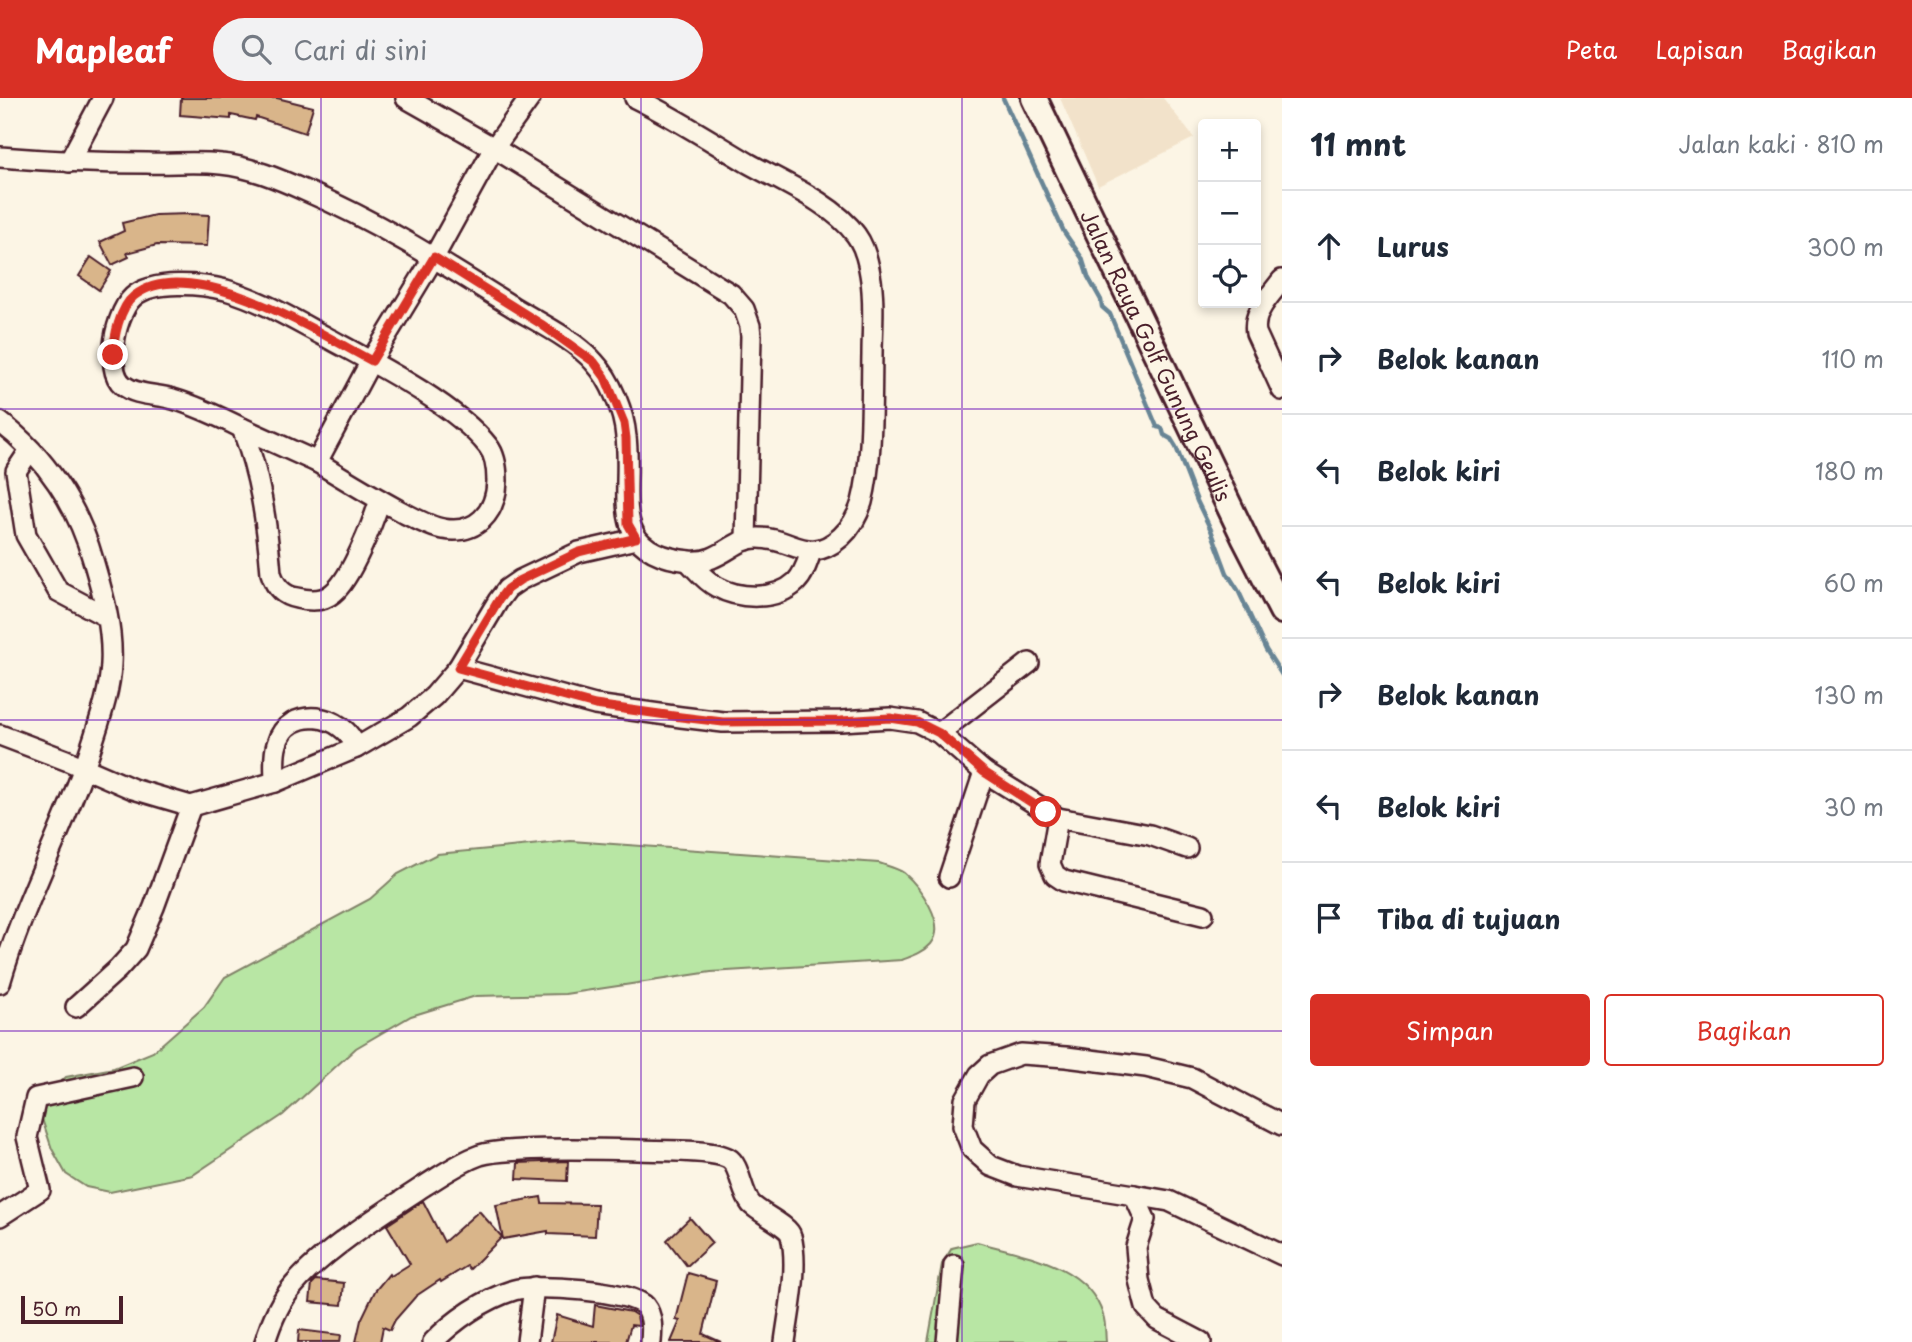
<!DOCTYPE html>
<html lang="id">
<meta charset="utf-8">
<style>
:root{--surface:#fff;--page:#f2f2f3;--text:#1f2937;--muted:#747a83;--line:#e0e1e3;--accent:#d93025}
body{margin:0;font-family:"Playpen Sans",sans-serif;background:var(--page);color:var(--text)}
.controls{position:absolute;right:21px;top:21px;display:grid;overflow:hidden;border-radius:7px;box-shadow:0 4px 10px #0003}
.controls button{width:63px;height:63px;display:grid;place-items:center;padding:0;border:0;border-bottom:2px solid var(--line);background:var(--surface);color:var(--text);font:35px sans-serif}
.scale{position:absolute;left:21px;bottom:18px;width:102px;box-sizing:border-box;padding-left:7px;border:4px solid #4a1f2b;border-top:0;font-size:19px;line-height:24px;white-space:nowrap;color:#4a1f2b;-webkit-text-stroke:5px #fcf5e5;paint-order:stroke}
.stop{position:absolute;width:21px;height:21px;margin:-16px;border:5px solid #d93025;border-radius:50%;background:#fff}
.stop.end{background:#d93025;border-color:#fff;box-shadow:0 2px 7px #0008}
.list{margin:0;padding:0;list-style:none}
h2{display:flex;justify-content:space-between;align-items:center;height:91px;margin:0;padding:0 28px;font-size:30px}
h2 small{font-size:23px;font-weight:400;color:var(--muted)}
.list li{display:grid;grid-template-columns:46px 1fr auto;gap:21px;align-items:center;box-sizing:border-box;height:112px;padding:0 28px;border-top:2px solid var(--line)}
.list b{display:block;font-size:26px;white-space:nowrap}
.list em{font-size:23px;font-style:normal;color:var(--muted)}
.actions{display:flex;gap:14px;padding:21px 28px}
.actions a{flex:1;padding:16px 0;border:2px solid var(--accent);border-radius:7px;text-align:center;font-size:24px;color:var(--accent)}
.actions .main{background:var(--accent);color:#fff}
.icon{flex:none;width:38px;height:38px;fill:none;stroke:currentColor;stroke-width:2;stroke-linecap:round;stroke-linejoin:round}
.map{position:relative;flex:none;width:1282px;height:1244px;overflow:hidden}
header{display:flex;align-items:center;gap:42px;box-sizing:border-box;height:98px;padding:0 35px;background:var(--accent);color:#fff}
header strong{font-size:33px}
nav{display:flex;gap:38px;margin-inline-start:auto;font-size:24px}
.search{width:490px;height:63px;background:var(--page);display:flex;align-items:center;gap:18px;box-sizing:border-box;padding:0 24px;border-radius:38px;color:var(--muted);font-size:26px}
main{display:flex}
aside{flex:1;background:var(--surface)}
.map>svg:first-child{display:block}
.built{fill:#f2e2ca}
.green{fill:#b8e6a4;stroke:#818268;stroke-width:2}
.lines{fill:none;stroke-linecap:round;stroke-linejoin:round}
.stream{stroke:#688595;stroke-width:4.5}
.building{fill:#d9b58a;stroke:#4a1f2b;stroke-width:2}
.minor-casing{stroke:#4a1f2b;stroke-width:24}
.major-casing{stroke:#4a1f2b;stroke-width:30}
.minor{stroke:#fcf5e5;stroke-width:19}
.major{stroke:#fcf5e5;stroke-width:24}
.route{stroke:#d93025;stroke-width:9}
.grid{fill:none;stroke:#7b2cbf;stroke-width:2;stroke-opacity:0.55}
.labels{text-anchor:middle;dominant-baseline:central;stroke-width:7;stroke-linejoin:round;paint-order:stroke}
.street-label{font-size:21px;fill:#4a1f2b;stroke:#fcf5e5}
</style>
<header>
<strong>Mapleaf</strong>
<div class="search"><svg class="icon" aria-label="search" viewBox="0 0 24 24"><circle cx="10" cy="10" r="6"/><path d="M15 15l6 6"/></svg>Cari di sini</div>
<nav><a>Peta</a><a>Lapisan</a><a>Bagikan</a></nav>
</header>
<main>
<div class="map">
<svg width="1282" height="1244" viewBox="0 0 1282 1244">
<rect width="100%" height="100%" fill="#fcf5e5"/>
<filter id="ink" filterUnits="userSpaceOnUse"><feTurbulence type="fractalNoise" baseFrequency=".0143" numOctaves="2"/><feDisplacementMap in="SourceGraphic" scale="14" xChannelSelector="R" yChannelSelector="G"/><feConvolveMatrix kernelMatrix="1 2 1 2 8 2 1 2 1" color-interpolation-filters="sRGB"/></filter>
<g filter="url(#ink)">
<path class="built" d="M1060,0H1163L1194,40L1098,88Z"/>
<g class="green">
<path d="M571,743L879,765C887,768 897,770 904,775C919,788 948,826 931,846C923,855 912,858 902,862L711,874L565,896L476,898L411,918L356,950L283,1017L193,1077L110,1094L86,1089L66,1076L52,1051L42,1021L48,996L66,979L114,970L153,954L204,909L225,879L370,801L398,776L437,756Z"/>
<path d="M977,1144C1022,1157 1087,1165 1103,1217C1106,1225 1105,1235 1106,1244H928L942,1166L952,1150Z"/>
</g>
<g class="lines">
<path class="stream" d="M1003,0L1064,134L1082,160L1088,179L1101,202L1102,209L1110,216L1157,329L1162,330L1164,337L1171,341L1176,349L1197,403L1211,432L1227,475L1238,492L1266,552L1282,577"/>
</g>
<g class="building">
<path d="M181,0H277L313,9L305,35L256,19L255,22L231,17V21L180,17Z"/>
<path d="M190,116L209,117L207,148L157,147L127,155L129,159L112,167L100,144L124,133L122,125L155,117Z"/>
<path d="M91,159L111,173L99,192L79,178Z"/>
<path d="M568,1063L567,1083L517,1081L518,1065Z"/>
<path d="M541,1099L542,1105L597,1106L595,1138L548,1136V1133L503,1141L496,1107Z"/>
<path d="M423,1103L444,1144L479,1113L502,1139L470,1171L467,1168L441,1184L440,1182L416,1198L395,1222L390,1232L383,1229L380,1244H356L361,1222L375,1193L389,1176L391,1178L410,1166L387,1127Z"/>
<path d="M690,1120L712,1145L687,1168L667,1142Z"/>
<path d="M688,1175L716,1183L703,1236L721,1244H671L680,1223L676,1222Z"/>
<path d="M316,1182L344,1185L342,1207L310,1204L312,1186Z"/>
<path d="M595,1207L631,1214L637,1218L639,1228L631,1227L626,1244H551L557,1217L593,1228Z"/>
<path d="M299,1232L341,1237L340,1244H298Z"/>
</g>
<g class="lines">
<defs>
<g id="minor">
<path d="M406,0L494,50L731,196L744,211L750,228L751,238L746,442"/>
<path d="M0,59C49,63 98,65 147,65C171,66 197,63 221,66C251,69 279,81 306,93C379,124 446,167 513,209C538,224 575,242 594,264C611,282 624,314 626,339C633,397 605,455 690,463C720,466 734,440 757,440C793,439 807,469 841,439C851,430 858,417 862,404C873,362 871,302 872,257C872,231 875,202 870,176C868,163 864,148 856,137C834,106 782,84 748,65C711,43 674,19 635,0"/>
<path d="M69,64L103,0"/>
<path d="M1282,182C1270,198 1252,214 1256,235L1282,292"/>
<path d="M0,324C45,358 78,408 93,462C103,496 113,530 111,566C110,592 101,618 93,643C67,726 24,802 0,885"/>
<path d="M242,330C220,319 197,308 173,301C158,296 136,298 123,287C112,278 113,260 114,247C115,233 122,209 133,199C153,181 202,186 226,192C261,202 294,222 326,239C374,265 455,306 488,348C496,358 497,371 497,383C496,415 476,437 443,431C430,429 416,421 404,415C374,399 346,382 317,364"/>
<path d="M30,352L16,373L26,437L58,493L107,519"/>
<path d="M380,402C373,424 351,481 333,495C323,504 309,503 297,500C283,498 275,488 271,475C267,425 260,377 242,330L317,364L371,263L434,159L494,50L530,0"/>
<path d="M688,463C697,472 705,483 717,489C739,501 776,503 796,484C804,476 807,465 811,454"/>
<path d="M458,570L595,607L681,619L723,624L841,623L890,620L917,624L939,635L984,674L1058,720L1150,737L1187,750"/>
<path d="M939,635L1029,565"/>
<path d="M0,637L66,662L133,691L191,708L275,684L356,650L409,619L434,598L458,570L498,503L507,491L520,482L579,454L636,441"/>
<path d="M275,684C275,672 273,658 277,646C288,606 345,615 356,650"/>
<path d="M1058,720L1050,766L1055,777L1064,783L1203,817"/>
<path d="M949,779L984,674"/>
<path d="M76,909L118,871L136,851L154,809L191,708"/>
<path d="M1134,1097L1169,1103L1282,1157"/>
<path d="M0,1118L40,1092L27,1039L36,1000L133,979"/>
<path d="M265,1244C271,1224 280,1203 294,1187C324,1152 384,1114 424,1088C442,1077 460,1064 480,1057C493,1053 508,1053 522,1052C560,1050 599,1051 638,1052C658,1053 712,1051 728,1060C740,1066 741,1094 751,1106C761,1116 789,1128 791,1138C799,1169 789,1213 785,1244"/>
<path d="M433,1244C454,1222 485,1201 514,1192C534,1186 631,1192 645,1208C653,1218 652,1232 651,1244"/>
<path d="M527,1244L534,1189"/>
<path d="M947,1244L954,1167"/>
<path d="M1201,1244L1157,1221L1146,1209L1139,1182L1136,1149L1145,1121L1134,1097L1017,1078L991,1068L972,1051L963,1028L965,1002L979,977L990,967L1021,956L1066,959L1146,969L1192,980L1282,1027"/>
</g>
<g id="major">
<path id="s1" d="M1034,0L1245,441L1282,513"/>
</g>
</defs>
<use href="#minor" class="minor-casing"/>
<use href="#major" class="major-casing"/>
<use href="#minor" class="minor"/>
<use href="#major" class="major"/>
</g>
</g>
<g class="lines" filter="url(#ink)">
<path class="route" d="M113,257C114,240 119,210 134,198C190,153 320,236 372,263L434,159L541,226L594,264L605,279L624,325L626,340L628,426L636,440L579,454L520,482L507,491L498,503L458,570L595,607L681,619L723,624L841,623L890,620L917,624L939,635L984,674L1046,714"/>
</g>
<path class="grid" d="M321,0V1244M641,0V1244M962,0V1244M0,311H1282M0,622H1282M0,933H1282"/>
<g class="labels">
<g class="street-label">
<text stroke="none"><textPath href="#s1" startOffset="285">Jalan Raya Golf Gunung Geulis</textPath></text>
</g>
</g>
</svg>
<div class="controls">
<button>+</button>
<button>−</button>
<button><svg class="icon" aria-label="locate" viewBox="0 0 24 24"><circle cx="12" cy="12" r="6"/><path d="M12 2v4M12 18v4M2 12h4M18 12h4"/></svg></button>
</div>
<div class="scale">50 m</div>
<div class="stop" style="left:1046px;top:714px"></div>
<div class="stop end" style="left:113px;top:257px"></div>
</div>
<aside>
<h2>11 mnt<small>Jalan kaki · 810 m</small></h2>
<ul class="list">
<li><svg class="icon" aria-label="ahead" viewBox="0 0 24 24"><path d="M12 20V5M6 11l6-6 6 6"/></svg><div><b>Lurus</b></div><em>300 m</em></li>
<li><svg class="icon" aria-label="right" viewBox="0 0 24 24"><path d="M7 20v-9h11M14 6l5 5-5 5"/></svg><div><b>Belok kanan</b></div><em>110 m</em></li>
<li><svg class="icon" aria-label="left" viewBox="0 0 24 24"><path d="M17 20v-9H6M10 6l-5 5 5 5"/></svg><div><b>Belok kiri</b></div><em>180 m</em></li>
<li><svg class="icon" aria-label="left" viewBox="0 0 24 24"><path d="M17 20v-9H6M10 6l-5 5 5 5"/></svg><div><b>Belok kiri</b></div><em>60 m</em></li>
<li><svg class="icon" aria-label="right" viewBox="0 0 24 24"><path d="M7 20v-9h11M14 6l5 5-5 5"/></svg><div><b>Belok kanan</b></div><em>130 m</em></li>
<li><svg class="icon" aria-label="left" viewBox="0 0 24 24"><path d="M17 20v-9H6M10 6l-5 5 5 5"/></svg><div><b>Belok kiri</b></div><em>30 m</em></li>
<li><svg class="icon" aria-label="arrive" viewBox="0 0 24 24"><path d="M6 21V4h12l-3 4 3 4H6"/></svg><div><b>Tiba di tujuan</b></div></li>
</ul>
<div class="actions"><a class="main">Simpan</a><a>Bagikan</a></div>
</aside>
</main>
